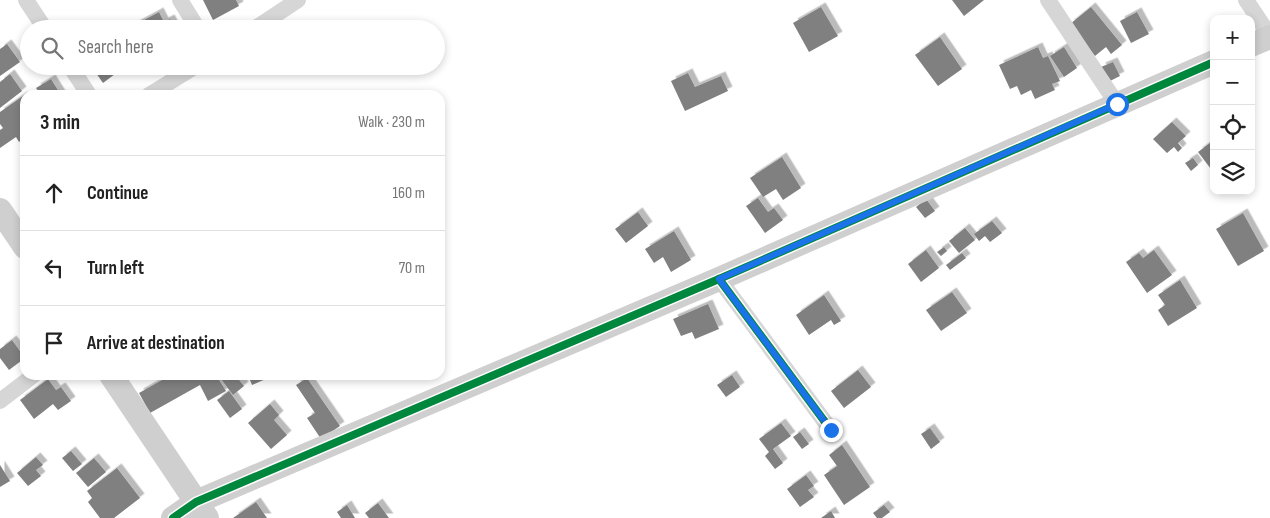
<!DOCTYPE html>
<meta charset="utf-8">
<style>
:root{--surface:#fff;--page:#f2f2f2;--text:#222;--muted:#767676;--line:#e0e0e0}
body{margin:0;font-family:"Sofia Sans Condensed",sans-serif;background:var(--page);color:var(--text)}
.controls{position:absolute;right:15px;top:15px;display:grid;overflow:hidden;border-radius:10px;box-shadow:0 2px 8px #0003}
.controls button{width:45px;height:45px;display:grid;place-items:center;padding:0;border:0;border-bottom:1px solid var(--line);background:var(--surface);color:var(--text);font:25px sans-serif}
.stop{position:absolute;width:15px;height:15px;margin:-11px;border:4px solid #1a73e8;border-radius:50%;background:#fff}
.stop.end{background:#1a73e8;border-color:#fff;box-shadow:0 1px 5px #0008}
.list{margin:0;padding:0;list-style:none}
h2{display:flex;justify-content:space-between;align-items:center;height:65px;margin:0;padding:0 20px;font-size:21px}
h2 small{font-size:16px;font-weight:400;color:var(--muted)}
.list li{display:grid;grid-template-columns:32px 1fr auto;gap:15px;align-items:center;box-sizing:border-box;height:75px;padding:0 20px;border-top:1px solid var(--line)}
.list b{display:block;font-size:19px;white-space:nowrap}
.list em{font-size:16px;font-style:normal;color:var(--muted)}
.icon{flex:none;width:28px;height:28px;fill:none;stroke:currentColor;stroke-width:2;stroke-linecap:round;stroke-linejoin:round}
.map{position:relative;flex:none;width:1270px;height:518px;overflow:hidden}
.search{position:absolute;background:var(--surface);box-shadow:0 2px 8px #0003;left:20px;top:20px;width:425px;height:55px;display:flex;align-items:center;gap:12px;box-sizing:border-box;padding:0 18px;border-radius:28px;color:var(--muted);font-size:19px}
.panel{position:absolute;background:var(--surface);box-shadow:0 2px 8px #0003;left:20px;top:90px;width:425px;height:290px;border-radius:15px}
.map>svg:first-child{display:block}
.building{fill:#808080;filter:url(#shadow)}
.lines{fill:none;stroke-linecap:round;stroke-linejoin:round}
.street{stroke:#d6d6d6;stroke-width:16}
.secondary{stroke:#cfcfcf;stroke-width:24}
.cycleway-casing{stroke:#fff;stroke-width:11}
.cycleway{stroke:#00873e;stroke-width:8}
.route{stroke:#1a73e8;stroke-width:6}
</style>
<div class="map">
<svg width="1270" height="518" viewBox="0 0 1270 518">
<defs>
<filter id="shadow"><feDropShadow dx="4.5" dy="-4.5" stdDeviation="0" flood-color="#0004"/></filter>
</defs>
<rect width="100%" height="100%" fill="#fff"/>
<g class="building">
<path d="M203,0H236L239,6L213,20Z"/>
<path d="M952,0H984L964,16Z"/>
<path d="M821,7L838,36L809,52L793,23Z"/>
<path d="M1091,7L1122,45L1111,54L1106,47L1095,56L1070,24Z"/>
<path d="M159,12L164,22L170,19L175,28L135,29L133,26Z"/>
<path d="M1137,12L1149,34L1131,43L1120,21Z"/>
<path d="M940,37L962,69L938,86L915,55Z"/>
<path d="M7,44L20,62L0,76V49Z"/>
<path d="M1038,47L1043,58L1048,56L1060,81L1052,84L1055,90L1035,99L1031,90L1021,95L1017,86L1010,89L999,65Z"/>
<path d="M1064,47L1077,68L1064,77L1050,56Z"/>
<path d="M1113,62L1120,76L1108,82L1101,67Z"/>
<path d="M91,66H110L115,74L103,83Z"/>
<path d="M688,73L695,87L721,76L728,91L685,111L671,81Z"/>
<path d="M10,74L22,91L0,108V82Z"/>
<path d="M51,79L61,95H41L36,88Z"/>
<path d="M23,96L25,99V137L19,142L16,137L0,148V130L3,128L0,124V112Z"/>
<path d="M1172,122L1186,136L1178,143L1182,148L1178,152L1174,147L1167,153L1153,139Z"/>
<path d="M1214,140V173L1198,152Z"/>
<path d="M782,157L801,188L783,200L776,189L763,197L750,178Z"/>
<path d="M1193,158L1198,165L1191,171L1185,163Z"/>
<path d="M758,198L768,212L774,208L783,220L765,233L746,206Z"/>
<path d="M926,199L935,211L925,218L916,207Z"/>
<path d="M638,212L648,226L626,243L615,229Z"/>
<path d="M1243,213L1264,251L1238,266L1216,229Z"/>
<path d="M992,221L1002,233L990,242L985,236L979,241L974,234Z"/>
<path d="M965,228L975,240L959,253L949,241Z"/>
<path d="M674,231L691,260L671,272L663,257L654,263L645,249Z"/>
<path d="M944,247L947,251L941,256L937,252Z"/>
<path d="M926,250L939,268L921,282L908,264Z"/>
<path d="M1154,250L1172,275L1147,293L1126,262L1139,253L1143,258Z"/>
<path d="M962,253L966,258L950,270L946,265Z"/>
<path d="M1180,280L1197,308L1168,326L1158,310L1165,305L1158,295Z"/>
<path d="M952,292L967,313L941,331L926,310Z"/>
<path d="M824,295L841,321L834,325L831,320L809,335L796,315Z"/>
<path d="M708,304L719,329L695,339L692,332L681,336L673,319Z"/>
<path d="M12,340L25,358L9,370L0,358V349Z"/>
<path d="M858,370L871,387L844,408L831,391Z"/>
<path d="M171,375H216L226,391L208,401L200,385L150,413L139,393Z"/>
<path d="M218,375H235L244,386L233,395Z"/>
<path d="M248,375H275L252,385Z"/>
<path d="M732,375L740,387L726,397L717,385Z"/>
<path d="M307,378L340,426L321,439L307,418L315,413L296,385Z"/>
<path d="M48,379L56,390L61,387L71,401L58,410L53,404L34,419L20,400Z"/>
<path d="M229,391L242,409L230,418L217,400Z"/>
<path d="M270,404L279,415L274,420L287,435L271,449L248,423Z"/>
<path d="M781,423L791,436L773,449L783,463L775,469L765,456L769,452L759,439Z"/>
<path d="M930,428L940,442L931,449L921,434Z"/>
<path d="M800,432L809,444L802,449L793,437Z"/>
<path d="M842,445L870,487L844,505L824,475L837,466L829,455Z"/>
<path d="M71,451L82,464L73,471L62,458Z"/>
<path d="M36,457L43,465L36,470L41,476L28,486L17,473Z"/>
<path d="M94,458L106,472L88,487L76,473Z"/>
<path d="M0,465L10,481L0,487Z"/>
<path d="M117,468L140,498L114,518H100L88,502L92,498L87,491Z"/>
<path d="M806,475L814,486L808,490L814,497L800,507L787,489Z"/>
<path d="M256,502L267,518H233Z"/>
<path d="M378,503L389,518H369L365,513Z"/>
<path d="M347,505L355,518H341L337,512Z"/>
<path d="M884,505L890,512L882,518H877L873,513Z"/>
<path d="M831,511L835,518H821Z"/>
</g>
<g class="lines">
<g class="street">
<path d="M26,0L45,29"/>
<path d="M180,0L198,29"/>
<path d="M1048,0L1117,104"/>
<path d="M1246,0L1270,36"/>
<path d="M254,29L298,0"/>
<path d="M70,66L89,95"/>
<path d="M149,95L196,66"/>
<path d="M719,279L831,430"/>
<path d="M0,401L34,375"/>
</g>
<g class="secondary">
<path d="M1251,45L1270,37"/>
<path d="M0,210L25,247"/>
<path d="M111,375L207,518"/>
<path d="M173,518L196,502L719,279L1214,62"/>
</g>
<defs>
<g id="cycleway">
<path d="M719,279L831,430"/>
<path d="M173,518L196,502L719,279L1214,62"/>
</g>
</defs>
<use href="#cycleway" class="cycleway-casing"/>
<use href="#cycleway" class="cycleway"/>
</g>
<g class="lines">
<path class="route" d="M831,430L719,279L1117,104"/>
</g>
</svg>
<div class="controls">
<button>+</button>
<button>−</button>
<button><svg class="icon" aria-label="locate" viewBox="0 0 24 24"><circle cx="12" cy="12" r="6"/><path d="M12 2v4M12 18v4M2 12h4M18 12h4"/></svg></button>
<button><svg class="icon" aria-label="layers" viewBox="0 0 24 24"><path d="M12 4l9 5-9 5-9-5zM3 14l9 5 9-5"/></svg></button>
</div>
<div class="stop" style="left:1117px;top:104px"></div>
<div class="stop end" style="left:831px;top:430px"></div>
<div class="search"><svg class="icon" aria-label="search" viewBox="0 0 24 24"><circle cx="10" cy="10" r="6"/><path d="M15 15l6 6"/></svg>Search here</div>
<section class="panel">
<h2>3 min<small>Walk · 230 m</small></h2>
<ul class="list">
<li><svg class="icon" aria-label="ahead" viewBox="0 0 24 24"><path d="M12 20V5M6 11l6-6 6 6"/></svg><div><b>Continue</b></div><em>160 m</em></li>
<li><svg class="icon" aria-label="left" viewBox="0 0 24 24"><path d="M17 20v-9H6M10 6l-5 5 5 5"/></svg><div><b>Turn left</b></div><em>70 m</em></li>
<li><svg class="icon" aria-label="arrive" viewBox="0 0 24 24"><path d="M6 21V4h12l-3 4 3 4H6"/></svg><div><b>Arrive at destination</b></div></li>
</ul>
</section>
</div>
